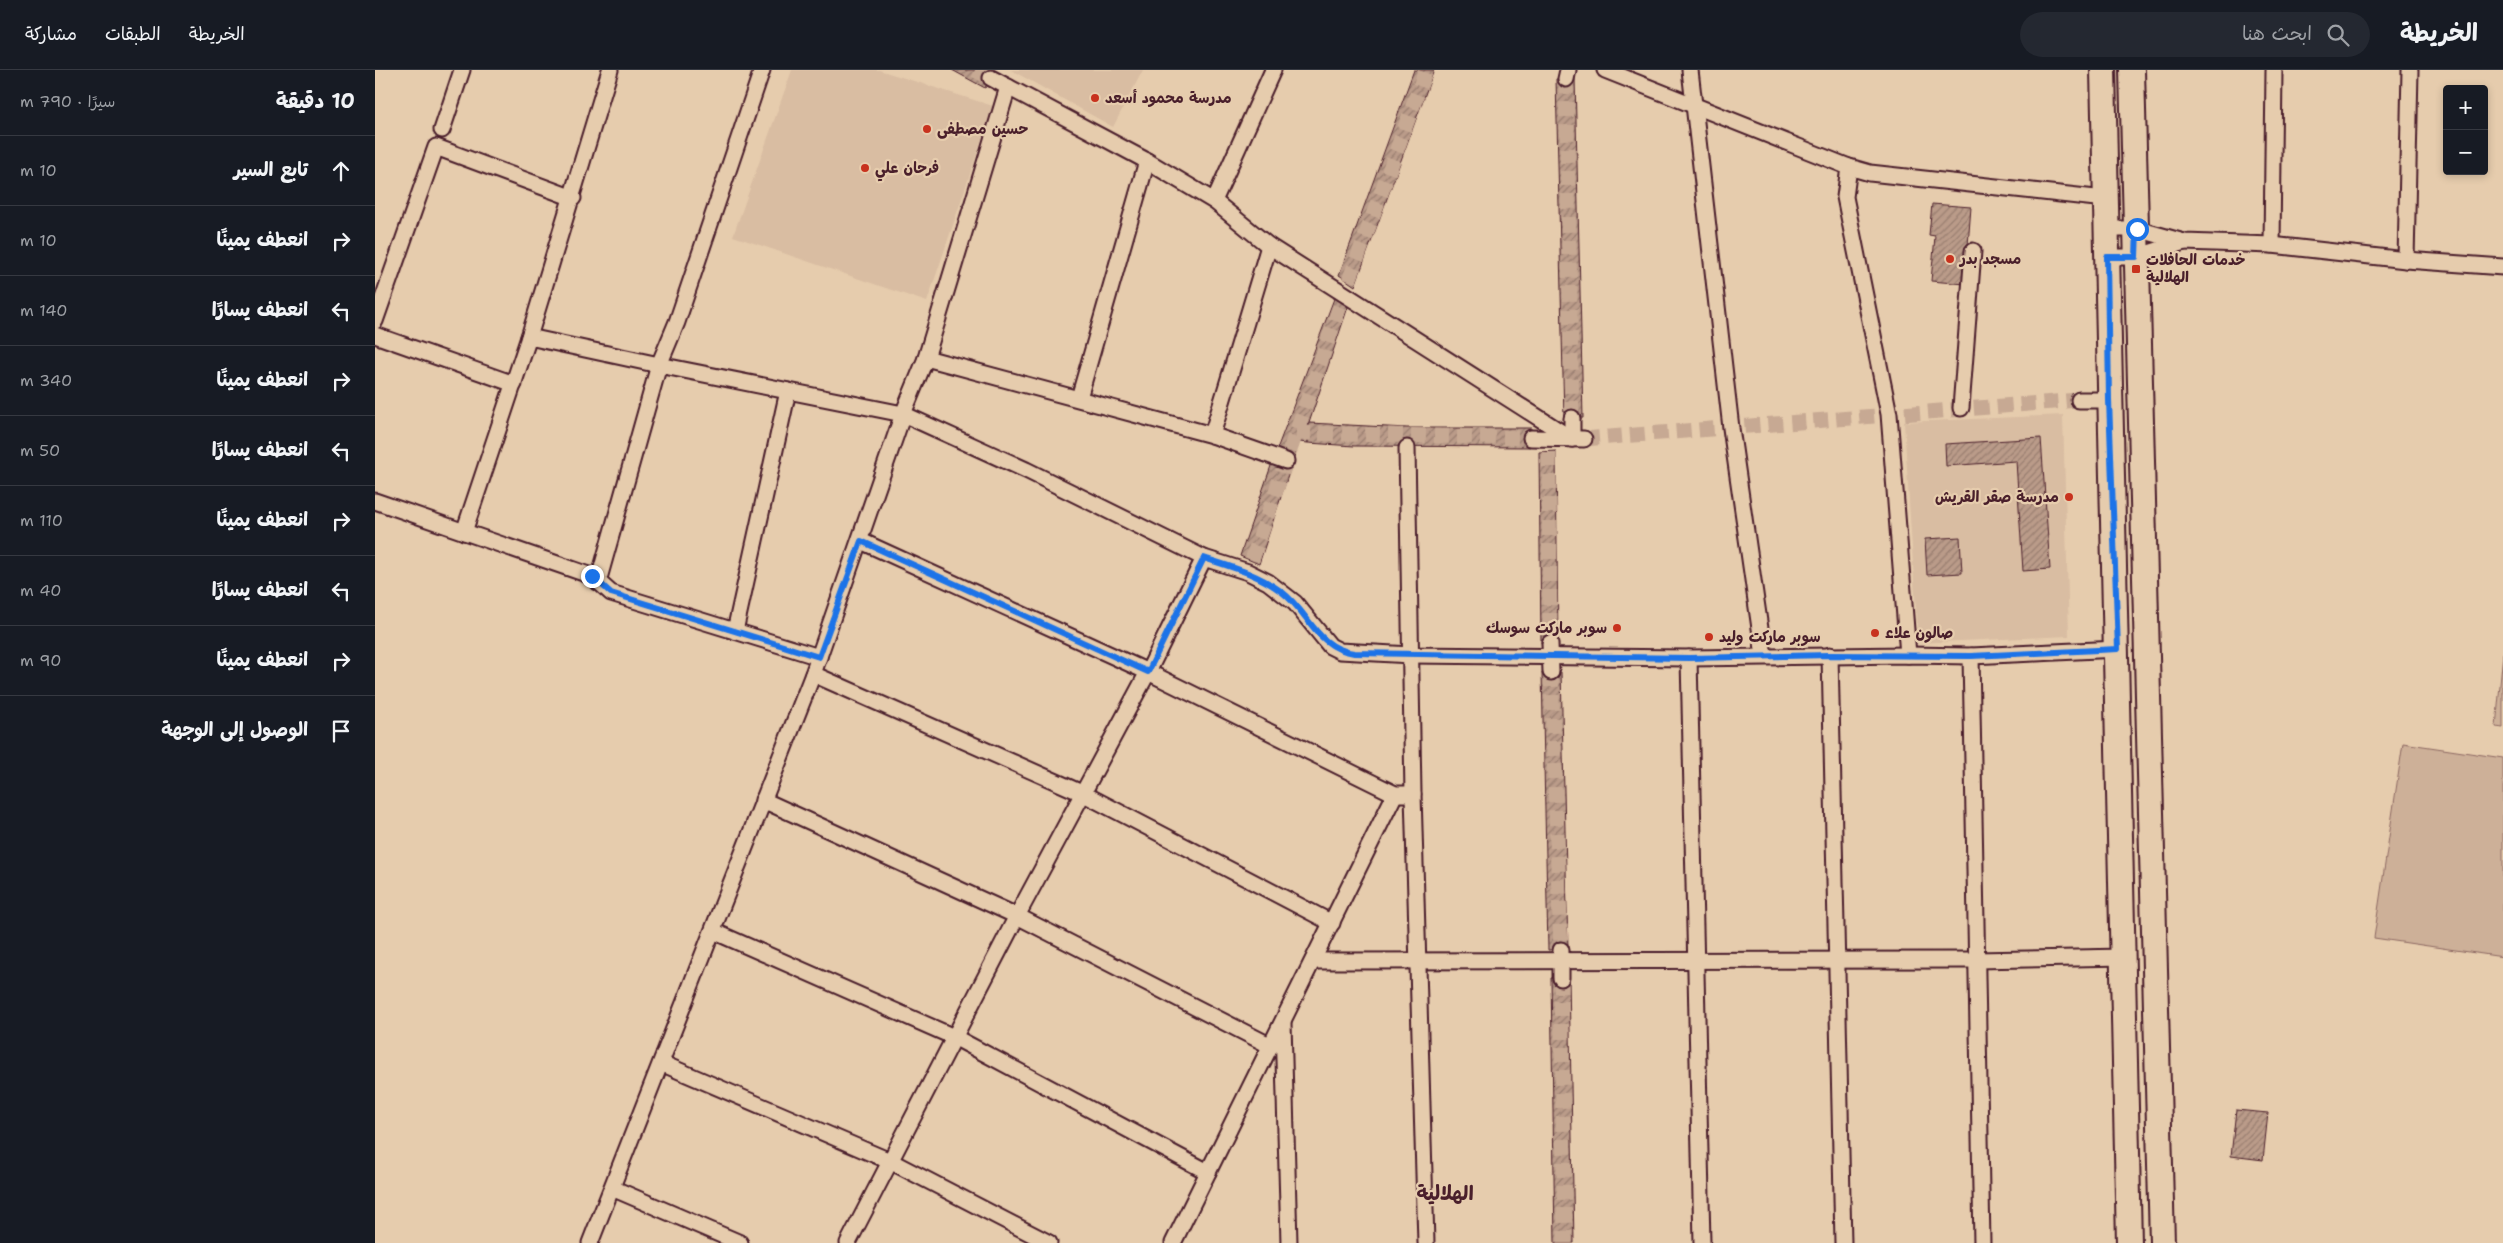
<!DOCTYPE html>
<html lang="ar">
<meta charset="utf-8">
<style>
:root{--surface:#171b24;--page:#242831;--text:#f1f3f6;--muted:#9ea1a6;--line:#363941}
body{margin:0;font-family:"Shantell Sans","Playpen Sans Arabic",sans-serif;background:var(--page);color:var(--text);direction:rtl}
.controls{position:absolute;right:15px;top:15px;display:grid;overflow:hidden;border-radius:5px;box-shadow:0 2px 8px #0003}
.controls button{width:45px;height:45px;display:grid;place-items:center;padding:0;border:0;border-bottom:1px solid var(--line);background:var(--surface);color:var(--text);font:25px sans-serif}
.stop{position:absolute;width:15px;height:15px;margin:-11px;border:4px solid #1a73e8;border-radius:50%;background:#fff}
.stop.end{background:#1a73e8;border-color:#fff;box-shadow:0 1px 5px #0008}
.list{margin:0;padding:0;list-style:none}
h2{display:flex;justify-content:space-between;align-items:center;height:65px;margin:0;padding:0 20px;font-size:21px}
h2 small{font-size:16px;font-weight:400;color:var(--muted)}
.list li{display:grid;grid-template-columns:32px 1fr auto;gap:15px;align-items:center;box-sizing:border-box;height:70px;padding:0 20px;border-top:1px solid var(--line)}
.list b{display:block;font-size:19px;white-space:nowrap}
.list em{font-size:16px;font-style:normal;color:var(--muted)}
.icon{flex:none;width:28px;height:28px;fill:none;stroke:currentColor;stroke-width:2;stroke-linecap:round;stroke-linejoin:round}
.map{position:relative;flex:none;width:2128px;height:1173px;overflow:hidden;direction:ltr}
header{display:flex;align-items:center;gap:30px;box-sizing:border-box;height:70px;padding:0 25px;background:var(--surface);border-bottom:1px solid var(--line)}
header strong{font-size:24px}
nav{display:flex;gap:28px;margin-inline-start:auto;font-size:18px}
.search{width:350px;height:45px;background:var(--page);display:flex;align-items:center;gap:12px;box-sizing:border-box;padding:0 18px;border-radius:28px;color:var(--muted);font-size:19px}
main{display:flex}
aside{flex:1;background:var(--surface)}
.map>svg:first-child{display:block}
.built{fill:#d9bda2}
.grass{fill:#cdb098;stroke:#8c6862}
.building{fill:url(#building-hatch);stroke:#4a1f2b}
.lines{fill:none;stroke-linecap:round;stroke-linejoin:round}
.street-tunnel{stroke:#c7a993;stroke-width:15;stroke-dasharray:15 8;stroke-linecap:butt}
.street-casing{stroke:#4a1f2b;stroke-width:19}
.primary-casing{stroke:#4a1f2b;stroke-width:28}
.street{stroke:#e6ccad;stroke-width:15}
.primary{stroke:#e6ccad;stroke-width:24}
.route{stroke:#1a73e8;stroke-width:6}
.poi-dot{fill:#c8321e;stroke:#e6ccad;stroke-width:2}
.labels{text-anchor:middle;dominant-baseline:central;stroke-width:4.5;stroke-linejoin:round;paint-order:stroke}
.poi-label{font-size:15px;font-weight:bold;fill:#4a1f2b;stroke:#e6ccad;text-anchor:start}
.district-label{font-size:20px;font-weight:bold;fill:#4a1f2b;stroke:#e6ccad}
</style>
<header>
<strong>الخريطة</strong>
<div class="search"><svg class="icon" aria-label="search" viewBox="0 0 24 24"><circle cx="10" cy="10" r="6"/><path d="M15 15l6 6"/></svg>ابحث هنا</div>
<nav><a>الخريطة</a><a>الطبقات</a><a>مشاركة</a></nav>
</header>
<main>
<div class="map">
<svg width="2128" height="1173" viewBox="0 0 2128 1173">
<defs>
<pattern id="building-hatch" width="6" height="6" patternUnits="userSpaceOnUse" patternTransform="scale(1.25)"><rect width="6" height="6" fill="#ba9b89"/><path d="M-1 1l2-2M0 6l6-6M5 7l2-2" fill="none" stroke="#997e70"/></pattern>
</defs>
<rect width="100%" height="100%" fill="#e6ccad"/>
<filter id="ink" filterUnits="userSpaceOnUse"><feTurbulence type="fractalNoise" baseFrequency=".02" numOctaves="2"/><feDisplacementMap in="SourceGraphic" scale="10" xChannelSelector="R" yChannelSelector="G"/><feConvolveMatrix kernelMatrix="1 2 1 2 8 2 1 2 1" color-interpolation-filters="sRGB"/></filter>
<g filter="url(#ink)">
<g class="built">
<path d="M417,0H504L618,36L552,232L358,166Z"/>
<path d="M636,0H768L738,57Z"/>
<path d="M1688,345L1694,566L1543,573L1529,352Z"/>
</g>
<g class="grass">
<path d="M2128,583V658L2121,657Z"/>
<path d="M2028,673L2128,688V887L1999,868Z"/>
</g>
<g class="building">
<path d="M577,0H620L610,18Z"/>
<path d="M1039,0H1059L980,216L964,205Z"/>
<path d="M1200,8L1208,348L1189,349L1181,9Z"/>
<path d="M1557,134L1596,137L1590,214L1556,211L1560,166L1554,165Z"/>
<path d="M960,226L974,234L934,353L933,373L924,372L884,494L865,486L899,387Z"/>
<path d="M934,353L1032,358H1156V368L1155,377L979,376L933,373Z"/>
<path d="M1666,368L1675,499L1648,501L1641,391L1571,396L1570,374Z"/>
<path d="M1181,381L1183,573H1166L1164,382Z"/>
<path d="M1585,467L1587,503L1552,505L1550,469Z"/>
<path d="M1167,602H1186L1193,879L1173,880Z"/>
<path d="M1176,908H1194L1199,1173H1180Z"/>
<path d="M1861,1040L1893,1043L1888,1090L1856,1086Z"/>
</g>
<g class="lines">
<g class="street-tunnel">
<path d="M600,0L616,8"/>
<path d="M1191,9L1197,348"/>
<path d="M974,211L1051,0"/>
<path d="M921,363L1156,368"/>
<path d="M1209,369L1704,330"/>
<path d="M1174,382L1175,573"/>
<path d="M877,490L967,230"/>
<path d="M1176,602L1186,880"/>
<path d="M1186,908L1190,1173"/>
</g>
<defs>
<g id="street">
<path d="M1230,0L1474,97L1495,103L1730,129"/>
<path d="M1315,0L1356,358L1389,586"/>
<path d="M616,8L772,91L839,131L894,176L1197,369"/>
<path d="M1191,9L1193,0"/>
<path d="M67,60L87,0"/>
<path d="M1474,97L1470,127L1514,344L1533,585"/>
<path d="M839,131L898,0"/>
<path d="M1732,159H1762L1809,172L1897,175L2031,190L2128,197"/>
<path d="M1897,175L1899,0"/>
<path d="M1732,187H1761L1809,172"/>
<path d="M2031,190L2035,0"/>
<path d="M0,251L61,77L198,128"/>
<path d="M0,265L139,314"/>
<path d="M154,267L284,295L528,344L651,400L829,488L873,502L893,512L920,533L955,576L965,581L1036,585L1314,588L1533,585L1596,586L1743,579"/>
<path d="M551,288L837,365L911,391"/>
<path d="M704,328L772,91"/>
<path d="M1704,330H1734"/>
<path d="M1586,338L1598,181"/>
<path d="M1197,348V369"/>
<path d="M837,365L894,176"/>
<path d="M1156,368L1209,369"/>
<path d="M1032,378L1038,724L1051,1173"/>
<path d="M0,431L217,506L236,523L444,587"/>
<path d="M89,462L154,267L235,0"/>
<path d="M486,471L773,602L1020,724H1038"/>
<path d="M223,512L284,295L302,252L387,0"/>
<path d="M360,561L413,321"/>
<path d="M1175,573L1176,602"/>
<path d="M1455,585L1468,1173"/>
<path d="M1596,586L1607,1173"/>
<path d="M1314,588L1327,1173"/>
<path d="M438,604L709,724L957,853"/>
<path d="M388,730L642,846L896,976"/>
<path d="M338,861L579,967L833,1102"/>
<path d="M1186,880V908"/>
<path d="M938,891L1601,890L1749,887"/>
<path d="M908,953L914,1173"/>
<path d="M286,993L517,1092L674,1173"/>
<path d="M237,1118L365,1173"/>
<path d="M215,1173L438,604L528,344L551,288L633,17"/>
<path d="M473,1173L642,846L773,602L829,488"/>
<path d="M798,1173L1020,724"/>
</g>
<g id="primary">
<path d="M1728,0L1754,1173"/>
<path d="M1757,0L1787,1173"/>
</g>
</defs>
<use href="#street" class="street-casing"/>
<use href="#primary" class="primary-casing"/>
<use href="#street" class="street"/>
<use href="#primary" class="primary"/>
</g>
</g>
<g class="lines" filter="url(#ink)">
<path class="route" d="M217,506L236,523L444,587L486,471L773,602L829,488C857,497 883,504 907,522C935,543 941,578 979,583L1314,588L1455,585L1596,586L1743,579L1734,330L1732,187H1761L1762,159"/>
</g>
<g class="poi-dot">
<circle cx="720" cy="28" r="5"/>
<circle cx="552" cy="59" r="5"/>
<circle cx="490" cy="98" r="5"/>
<circle cx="1575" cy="189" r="5"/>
<rect x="1756" y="194" width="10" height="10" rx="2.5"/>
<circle cx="1694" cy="427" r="5"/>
<circle cx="1242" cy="558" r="5"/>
<circle cx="1500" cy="563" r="5"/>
<circle cx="1334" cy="567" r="5"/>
</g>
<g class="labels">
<g class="poi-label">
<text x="730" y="28">مدرسة محمود أسعد</text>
<text x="562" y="59">حسين مصطفى</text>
<text x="500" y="98">فرحان علي</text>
<text x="1585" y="189">مسجد بدر</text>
<text x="1771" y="190">خدمات الحافلات<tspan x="1771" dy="17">الهلالية</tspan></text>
<text x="1684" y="427" text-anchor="end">مدرسة صقر القريش</text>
<text x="1232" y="558" text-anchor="end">سوبر ماركت سوسك</text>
<text x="1510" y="563">صالون علاء</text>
<text x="1344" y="567">سوبر ماركت وليد</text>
</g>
<g class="district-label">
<text x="1070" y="1123">الهلالية</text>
</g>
</g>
</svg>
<div class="controls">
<button>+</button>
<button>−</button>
</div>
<div class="stop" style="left:1762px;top:159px"></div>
<div class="stop end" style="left:217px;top:506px"></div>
</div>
<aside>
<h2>10 دقيقة<small>سيرًا · 790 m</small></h2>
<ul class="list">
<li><svg class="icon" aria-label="ahead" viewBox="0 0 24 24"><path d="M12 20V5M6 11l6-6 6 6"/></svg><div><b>تابع السير</b></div><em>10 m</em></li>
<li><svg class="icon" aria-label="right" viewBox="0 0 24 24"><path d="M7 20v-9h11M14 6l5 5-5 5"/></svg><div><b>انعطف يمينًا</b></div><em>10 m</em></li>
<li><svg class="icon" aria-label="left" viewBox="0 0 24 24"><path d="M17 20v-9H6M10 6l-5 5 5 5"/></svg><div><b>انعطف يسارًا</b></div><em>140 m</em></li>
<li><svg class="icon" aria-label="right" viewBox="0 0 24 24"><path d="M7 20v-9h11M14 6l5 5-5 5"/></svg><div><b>انعطف يمينًا</b></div><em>340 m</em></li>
<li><svg class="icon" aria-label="left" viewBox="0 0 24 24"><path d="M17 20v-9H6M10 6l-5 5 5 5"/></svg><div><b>انعطف يسارًا</b></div><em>50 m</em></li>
<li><svg class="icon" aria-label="right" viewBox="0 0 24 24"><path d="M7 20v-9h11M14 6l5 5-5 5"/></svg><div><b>انعطف يمينًا</b></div><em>110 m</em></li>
<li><svg class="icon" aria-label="left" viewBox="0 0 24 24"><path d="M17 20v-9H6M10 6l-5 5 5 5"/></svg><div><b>انعطف يسارًا</b></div><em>40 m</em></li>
<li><svg class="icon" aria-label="right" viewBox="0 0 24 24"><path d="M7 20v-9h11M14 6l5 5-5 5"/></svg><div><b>انعطف يمينًا</b></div><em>90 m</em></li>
<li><svg class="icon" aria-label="arrive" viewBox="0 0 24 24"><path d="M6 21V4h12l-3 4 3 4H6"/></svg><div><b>الوصول إلى الوجهة</b></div></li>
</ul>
</aside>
</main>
